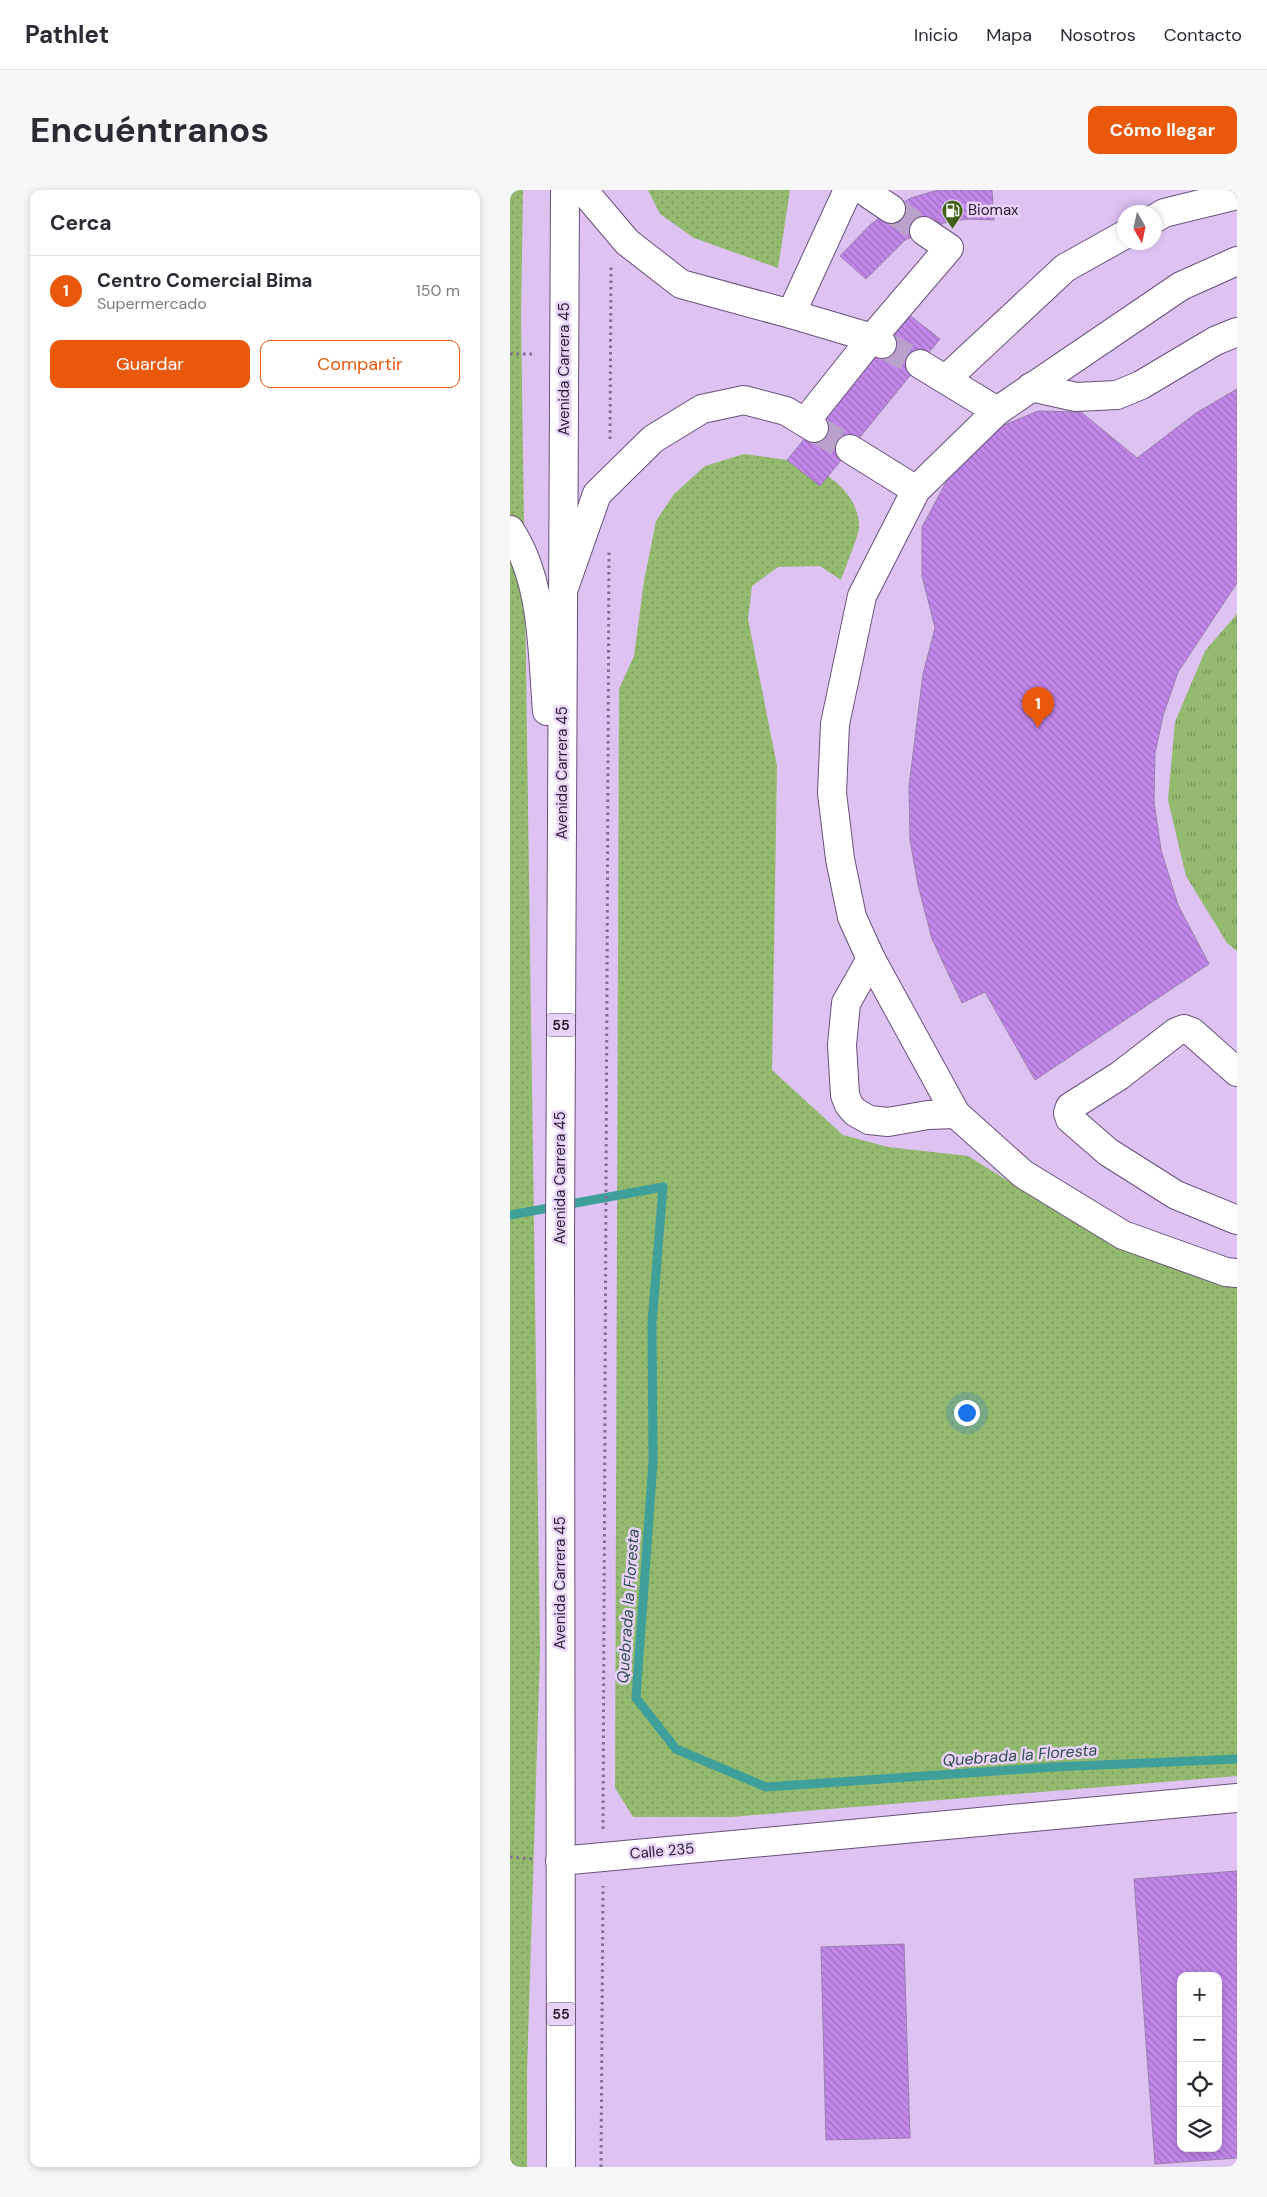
<!DOCTYPE html>
<html lang="es">
<meta charset="utf-8">
<style>
:root{--surface:#fff;--page:#f7f7f7;--text:#2b2b33;--muted:#7c7c81;--line:#e1e1e2;--accent:#ea580c}
body{margin:0;font-family:"DM Sans",sans-serif;background:var(--page);color:var(--text)}
.controls{position:absolute;right:15px;bottom:15px;display:grid;overflow:hidden;border-radius:10px;box-shadow:0 2px 8px #0003}
.controls button{width:45px;height:45px;display:grid;place-items:center;padding:0;border:0;border-bottom:1px solid var(--line);background:var(--surface);color:var(--text);font:25px sans-serif}
.compass{position:absolute;left:607px;top:15px;width:45px;height:45px;border-radius:50%;background:var(--surface);box-shadow:0 2px 8px #0003;rotate:171deg}
.you{position:absolute;left:456px;top:1222px;width:18px;height:18px;margin:-12px;border:4px solid #fff;border-radius:50%;background:#1a73e8;box-shadow:0 0 0 8px #1a73e833}
.badge{display:grid;place-items:center;width:32px;height:32px;border-radius:50%;background:var(--accent);color:#fff;font-size:16px;font-weight:700}
.pin{position:absolute;translate:-50% -41px;filter:drop-shadow(0 1px 2px #0008)}
.pin::after{content:'';position:absolute;top:26px;width:18px;height:15px;background:inherit;clip-path:polygon(0 0,100% 0,50% 100%)}
.list{margin:0;padding:0;list-style:none}
h2{display:flex;justify-content:space-between;align-items:center;height:65px;margin:0;padding:0 20px;font-size:21px}
h2 small{font-size:16px;font-weight:400;color:var(--muted)}
.list li{display:grid;grid-template-columns:32px 1fr auto;gap:15px;align-items:center;box-sizing:border-box;height:70px;padding:0 20px;border-top:1px solid var(--line)}
.list b{display:block;font-size:19px;white-space:nowrap}
.list p{margin:0;font-size:16px;white-space:nowrap;color:var(--muted)}
.list em{font-size:16px;font-style:normal;color:var(--muted)}
.actions{display:flex;gap:10px;padding:15px 20px}
.actions a{flex:1;padding:11px 0;border:1px solid var(--accent);border-radius:10px;text-align:center;font-size:18px;color:var(--accent)}
.actions .main{background:var(--accent);color:#fff}
.icon{flex:none;width:28px;height:28px;fill:none;stroke:currentColor;stroke-width:2;stroke-linecap:round;stroke-linejoin:round}
.map{position:relative;flex:none;width:727px;height:1977px;overflow:hidden;border-radius:10px}
header{display:flex;align-items:center;gap:30px;box-sizing:border-box;height:70px;padding:0 25px;background:var(--surface);border-bottom:1px solid var(--line)}
header strong{font-size:24px}
nav{display:flex;gap:28px;margin-inline-start:auto;font-size:18px}
.intro{display:flex;align-items:center;justify-content:space-between;box-sizing:border-box;height:120px;padding:0 30px}
h1{margin:0;font-size:35px}
.button{padding:12px 22px;border-radius:10px;background:var(--accent);color:#fff;font-size:18px;font-weight:700}
main{display:flex;gap:30px;padding:0 30px}
aside{flex:1;background:var(--surface);border-radius:10px;box-shadow:0 2px 8px #0003}
.map>svg:first-child{display:block}
.grass{fill:url(#grass-dots)}
.park{fill:url(#park-tufts)}
.lines{fill:none;stroke-linecap:round;stroke-linejoin:round}
.stream{stroke:#3fa09b;stroke-width:9}
.building{fill:url(#building-back-hatch);stroke:#9a80ac;fill-rule:evenodd}
.minor-tunnel{stroke:#b9a1cb;stroke-width:28;stroke-dasharray:28 14;stroke-linecap:butt}
.minor-casing{stroke:#69517a;stroke-width:30}
.highway-casing{stroke:#69517a;stroke-width:30}
.path{stroke:#7f6d8d;stroke-width:3;stroke-dasharray:2.5 4;stroke-linecap:butt}
.minor{stroke:#fff;stroke-width:28}
.highway{stroke:#fff;stroke-width:28}
.labels{text-anchor:middle;dominant-baseline:central;stroke-width:5;stroke-linejoin:round;paint-order:stroke}
.shield{fill:#e8d2f8;stroke:#61536b;stroke-width:1}
.shield-label{font-size:14px;font-weight:bold;fill:#271d2e}
.poi-label{font-size:15px;fill:#271d2e;stroke:#e8d2f8;text-anchor:start}
.street-label{font-size:15px;fill:#271d2e;stroke:#e8d2f8}
.water-label{font-size:16px;font-style:italic;fill:#314f4d;stroke:#e8d2f8}
</style>
<header>
<strong>Pathlet</strong>
<nav><a>Inicio</a><a>Mapa</a><a>Nosotros</a><a>Contacto</a></nav>
</header>
<div class="intro"><h1>Encuéntranos</h1><a class="button">Cómo llegar</a></div>
<main>
<aside>
<h2>Cerca<small></small></h2>
<ul class="list">
<li><span class="badge">1</span><div><b>Centro Comercial Bima</b><p>Supermercado</p></div><em>150 m</em></li>
</ul>
<div class="actions"><a class="main">Guardar</a><a>Compartir</a></div>
</aside>
<div class="map">
<svg width="727" height="1977" viewBox="0 0 727 1977">
<defs>
<pattern id="grass-dots" width="8" height="8" patternUnits="userSpaceOnUse" patternTransform="scale(1.25)"><rect width="8" height="8" fill="#93ba6e"/><path d="M2 2h.1M6 6h.1" fill="none" stroke="#78975b" stroke-width="1.8" stroke-linecap="round"/></pattern>
<pattern id="park-tufts" width="24" height="20" patternUnits="userSpaceOnUse" patternTransform="scale(1.25)"><rect width="24" height="20" fill="#93ba6e"/><path d="M3 7l-1-3M5 7V3M7 7l1-3M15 17l-1-3M17 17v-4M19 17l1-3" fill="none" stroke="#78975b"/></pattern>
<pattern id="building-back-hatch" width="6" height="6" patternUnits="userSpaceOnUse" patternTransform="scale(1.25)"><rect width="6" height="6" fill="#c287ea"/><path d="M-1 5l2 2M0 0l6 6M5-1l2 2" fill="none" stroke="#9e6ebe"/></pattern>
</defs>
<rect width="100%" height="100%" fill="#ddc2f2"/>
<g class="grass">
<path d="M0,0H13L11,127L30,1461L17,1881V1977H0Z"/>
<path d="M138,0H280L268,78L184,48L150,24Z"/>
<path d="M234,264L277,270L310,296L318,286C334,297 350,316 349,338C348,347 335,378 331,390L310,376L268,377L242,396L238,429L267,576L262,880L333,945L378,957L458,966L575,1039L727,1096V1586L221,1627H123L105,1598L109,499L124,466L134,391L146,331L164,304L195,276Z"/>
</g>
<path class="park" d="M727,424V761L717,753L676,686L658,610L665,532L695,461Z"/>
<g class="lines">
<path class="stream" d="M0,1025L153,997L142,1133L143,1272L126,1508L166,1559L256,1597L544,1577L727,1569"/>
</g>
<g class="building">
<path d="M428,0H482L484,30L457,29L434,33L395,50L356,89L330,66L360,35L381,19L401,8Z"/>
<path d="M398,124L430,149L310,296L277,270Z"/>
<path d="M727,199V393L668,482L653,526L645,563L644,612L651,660L668,715L699,774L525,890L475,802L452,813L422,749L408,695L400,650L399,596L413,484L425,438L412,386V337L440,285L487,238L528,221L571,222L627,268L686,223Z"/>
<path d="M727,1681V1968L645,1974L624,1689ZM671,1786H708V1958H671Z"/>
<path d="M394,1754L400,1948L316,1950L311,1757Z"/>
</g>
<g class="lines">
<g class="minor-tunnel">
<path d="M381,19L414,41"/>
<path d="M372,154L410,174"/>
<path d="M304,238L340,259"/>
</g>
<defs>
<g id="minor">
<path d="M73,0L117,52L171,94L281,124L362,148L372,154"/>
<path d="M353,0L381,19"/>
<path d="M644,29L654,23L727,5"/>
<path d="M727,71L671,96L487,221L406,300L352,406L325,534L322,603L330,669L342,727L361,769L446,924L513,984L613,1045L716,1082L727,1083"/>
<path d="M281,124L338,0"/>
<path d="M410,174L487,221"/>
<path d="M436,189L555,78L614,45"/>
<path d="M521,197L566,207L607,205L631,195L705,151L727,142"/>
<path d="M295,232L362,148L439,58L414,41"/>
<path d="M340,259L406,300"/>
<path d="M55,395L87,304L143,249L192,219L234,210L276,221L304,238"/>
<path d="M361,769L336,813L332,855L335,905L339,915L345,922L359,930L378,932L418,925L446,924"/>
<path d="M727,882L682,842L674,839L666,842L609,886L560,917L558,923L560,929L598,962L666,1005L727,1030"/>
<path d="M50,1671L727,1608"/>
</g>
<g id="highway">
<path d="M0,340C34,391 32,462 37,521"/>
<path d="M51,1977L50,1051L55,0"/>
</g>
</defs>
<use href="#minor" class="minor-casing"/>
<use href="#highway" class="highway-casing"/>
<g class="path">
<path d="M0,164H26"/>
<path d="M100,249L101,76"/>
<path d="M93,1639L99,361"/>
<path d="M0,1667L22,1669"/>
<path d="M91,1977L93,1696"/>
</g>
<use href="#minor" class="minor"/>
<use href="#highway" class="highway"/>
</g>
<defs>
<symbol id="fuel-pin" viewBox="-11 -11 22 30"><path d="M0 17L-7.5 6A9.5 9.5 0 1 1 7.5 6Z" fill="#416117" stroke="#e8d2f8"/><path d="M-5.5-6h7V0h2V4h1.3V-2.5L3-4.5l.8-.8L6-3V5H2.5V1h-1V6h-7ZM-4.2-4.7v3.2H.2V-4.7Z" fill="#fff"/></symbol>
</defs>
<g fill-rule="evenodd">
<use href="#fuel-pin" x="430" y="8" width="25" height="34"/>
</g>
<g class="labels">
<g class="shield">
<rect x="37" y="823.5" width="28" height="23" rx="4"/>
<rect x="37" y="1812.5" width="28" height="23" rx="4"/>
</g>
<g class="shield-label">
<text x="51" y="835">55</text>
<text x="51" y="1824">55</text>
</g>
<g class="poi-label">
<text x="458" y="20">Biomax</text>
</g>
<g class="street-label">
<text transform="translate(54 179) rotate(-90)">Avenida Carrera 45</text>
<text transform="translate(52 583) rotate(-90)">Avenida Carrera 45</text>
<text transform="translate(50 988) rotate(-90)">Avenida Carrera 45</text>
<text transform="translate(50 1393) rotate(-90)">Avenida Carrera 45</text>
<text transform="translate(152 1661) rotate(-5)">Calle 235</text>
</g>
<g class="water-label">
<text transform="translate(118 1416) rotate(-86)">Quebrada la Floresta</text>
<text transform="translate(510 1565) rotate(-4)">Quebrada la Floresta</text>
</g>
</g>
</svg>
<div class="controls">
<button>+</button>
<button>−</button>
<button><svg class="icon" aria-label="locate" viewBox="0 0 24 24"><circle cx="12" cy="12" r="6"/><path d="M12 2v4M12 18v4M2 12h4M18 12h4"/></svg></button>
<button><svg class="icon" aria-label="layers" viewBox="0 0 24 24"><path d="M12 4l9 5-9 5-9-5zM3 14l9 5 9-5"/></svg></button>
</div>
<svg class="compass" viewBox="-18 -18 36 36"><path d="M0-13l5 13h-10z" fill="#e53935"/><path d="M0 13l5-13h-10z" fill="#7c7c81"/></svg>
<div class="you"></div>
<div class="pin badge" style="left:528px;top:538px">1</div>
</div>
</main>
